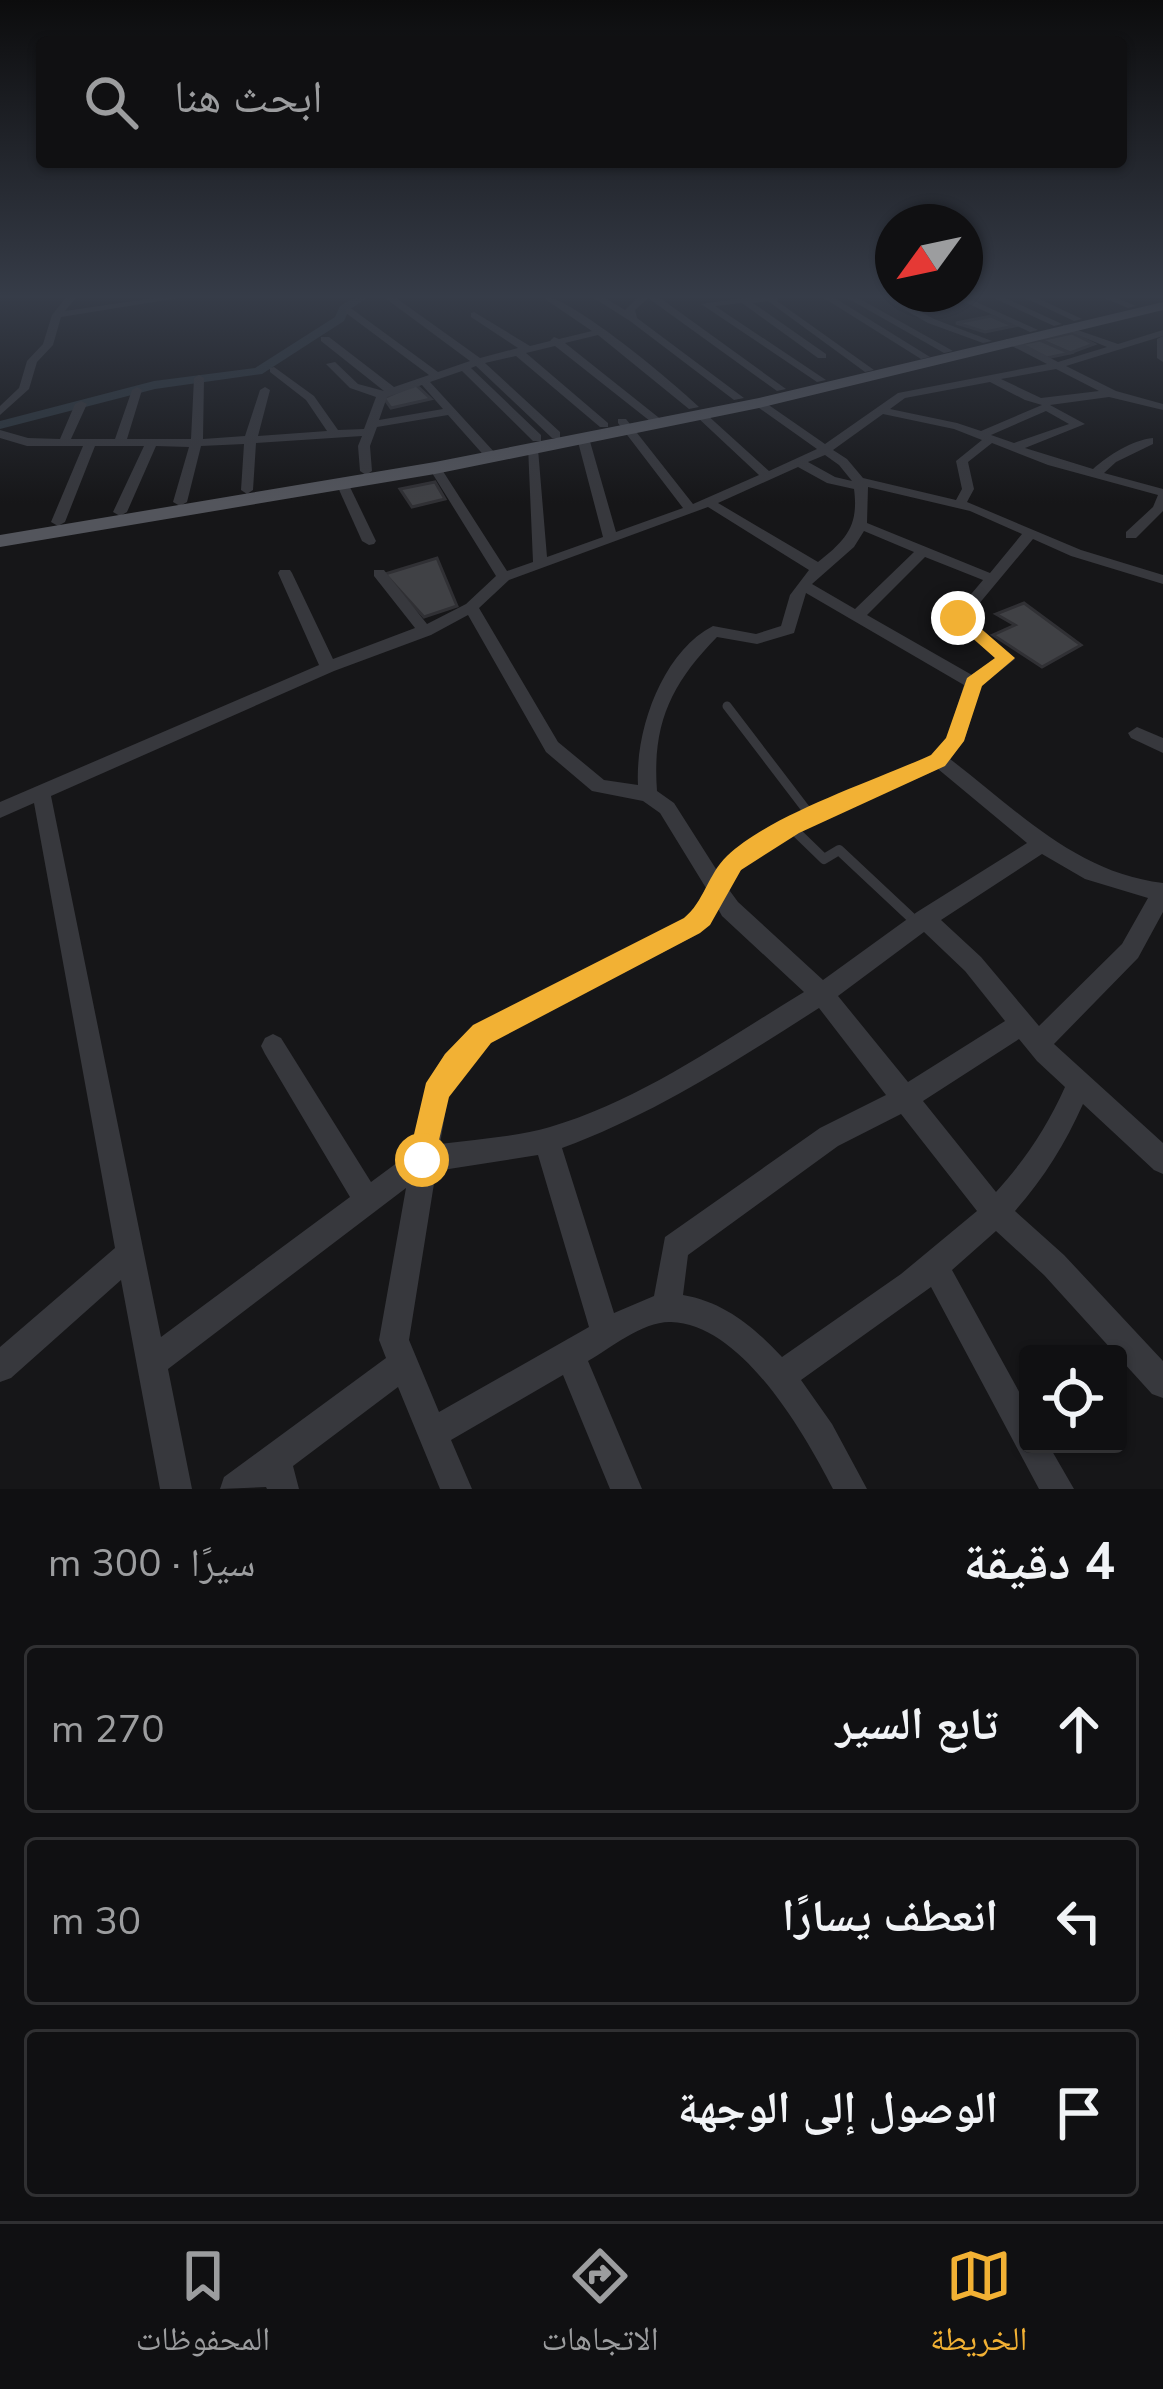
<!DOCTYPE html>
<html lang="ar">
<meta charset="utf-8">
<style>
:root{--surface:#101012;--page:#1e1e20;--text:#f1f3f6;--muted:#9c9d9f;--line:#303032;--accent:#f2b134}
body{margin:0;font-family:"Nunito Sans","Noto Naskh Arabic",sans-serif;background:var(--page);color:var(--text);direction:rtl}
.controls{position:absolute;right:36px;bottom:36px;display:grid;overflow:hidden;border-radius:12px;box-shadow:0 3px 9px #0004}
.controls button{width:108px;height:108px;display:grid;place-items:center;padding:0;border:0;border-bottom:3px solid var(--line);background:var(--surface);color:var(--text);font:60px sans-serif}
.compass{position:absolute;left:875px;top:204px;width:108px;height:108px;border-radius:50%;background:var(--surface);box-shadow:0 3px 9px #0004;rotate:237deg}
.stop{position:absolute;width:36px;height:36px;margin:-27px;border:9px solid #f2b134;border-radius:50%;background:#fff}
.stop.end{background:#f2b134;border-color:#fff;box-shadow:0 3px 12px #0008}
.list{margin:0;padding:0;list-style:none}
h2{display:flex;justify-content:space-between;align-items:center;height:156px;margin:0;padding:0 48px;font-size:51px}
h2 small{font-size:39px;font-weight:400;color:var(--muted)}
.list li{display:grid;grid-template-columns:78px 1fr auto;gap:36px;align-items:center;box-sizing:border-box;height:168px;margin:0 24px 24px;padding:0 24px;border:3px solid var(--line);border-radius:12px}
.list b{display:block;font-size:45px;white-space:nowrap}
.list em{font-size:39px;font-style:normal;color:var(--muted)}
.icon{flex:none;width:66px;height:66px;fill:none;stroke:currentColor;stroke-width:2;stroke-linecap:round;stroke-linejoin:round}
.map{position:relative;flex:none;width:1163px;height:1489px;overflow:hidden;direction:ltr}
.search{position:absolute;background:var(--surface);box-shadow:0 3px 9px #0004;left:36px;right:36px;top:36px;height:132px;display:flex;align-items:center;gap:30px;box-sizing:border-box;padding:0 42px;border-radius:12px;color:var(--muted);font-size:45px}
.sheet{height:732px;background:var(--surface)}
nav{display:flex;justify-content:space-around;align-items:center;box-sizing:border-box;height:168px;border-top:3px solid var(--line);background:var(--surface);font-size:33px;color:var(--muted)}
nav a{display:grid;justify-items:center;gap:6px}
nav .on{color:var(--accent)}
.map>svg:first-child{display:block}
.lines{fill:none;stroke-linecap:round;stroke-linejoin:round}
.canal{fill:#2c353c;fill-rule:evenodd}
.building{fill:#404145;stroke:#303034;stroke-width:3}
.service-far1{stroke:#37383d;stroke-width:9}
.service{stroke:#37383d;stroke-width:10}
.minor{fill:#37383d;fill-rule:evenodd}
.tertiary{fill:#37383d;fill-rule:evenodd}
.primary{fill:#53555c;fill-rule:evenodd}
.route{fill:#f2b134}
</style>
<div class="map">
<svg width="1163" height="1489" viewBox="0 0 1163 1489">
<rect width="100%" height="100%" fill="#161618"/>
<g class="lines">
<path class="canal" d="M359,295H371L349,310L344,321L262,374L155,389L0,429V421L154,381L255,368L335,317L340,306Z"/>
</g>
<g class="building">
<path d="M991,316L1014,326L985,332L956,323Z"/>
<path d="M1072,333L1094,344L1070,353L1040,340Z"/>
<path d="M1040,340L1070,353L1047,358L1020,344Z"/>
<path d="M415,384L431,399L391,408L384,398Z"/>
<path d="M435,482L445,499L412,507L400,489Z"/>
<path d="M437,558L457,606L424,617L385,574Z"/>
<path d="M1024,603L1081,645L1042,667L993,635L1015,625L996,614Z"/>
</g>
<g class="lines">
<path class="service-far1" d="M727,706L811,816"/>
<path class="service" d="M791,827L824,859L839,850L918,924"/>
<g class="minor">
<path d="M68,295H78L65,311L175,295H197L61,317L53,345L37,362L29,389L0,415V406L19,388L27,361L43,344L52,315Z"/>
<path d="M381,295H392L480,358L518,348L471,317V313L474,312L530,346L550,341L554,337L559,339L592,331L539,295C569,294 674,383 699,407L689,409L598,335L565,343L663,421V425H655L555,346L526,353L608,423V427H600L516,356L485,363L560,432V438H552L476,366L471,368L541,435V441H533L462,371L430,382L496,454V460H488L448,415L377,427L370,446L372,471L366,475L360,471L358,446L362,436L256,443L253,490L247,494L241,490L244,444L201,446L187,502L180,506L173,502L189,447L156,446L127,512L120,516L113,512L144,446H95L65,522L58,526L51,522L83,446H27L0,438V430L28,438L60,439L75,404L81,401L87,404L71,439H115L132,390L137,387L142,390L127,439H191L194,378L199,375L204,378L203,439L245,436L260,390L265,387L270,390L258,436L327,431L306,400L270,372V368L274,367L314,396L338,430L364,429L376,397L350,388L326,364L335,362L358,384L384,391L321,341V337H329L394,387L429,375L346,313V309H352L438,372L470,361ZM422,385L443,409L379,420L387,397Z"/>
<path d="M589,295H600L625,310L640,295H656L786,389L777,391L648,298L635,310L637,318L744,398L734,400L630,321Z"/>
<path d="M763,295H779L777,301L874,370L865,372L768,301L753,303L826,354V358H818L742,303L715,306L826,380L817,382L701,304Z"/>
<path d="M819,295H830L930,357L921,359Z"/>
<path d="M842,295H853L953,351L944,353Z"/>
<path d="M879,295H890L934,319L992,341L983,343L928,323Z"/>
<path d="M949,295H961L1038,330L1030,332Z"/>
<path d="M987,295H999L1062,324L1054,326Z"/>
<path d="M1019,295H1031L1082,319L1074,321Z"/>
<path d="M1097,295H1110L1136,306L1128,308Z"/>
<path d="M1063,325L1118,344L1163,330V336L1066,366L1116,391L1163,404V410L1109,397L1050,405L1085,424L1025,448L1093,469C1109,455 1132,440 1153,438V444L1116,462L1104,473L1163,489V511L1136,538H1126V532L1153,507L1158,495L1048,465L992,443L968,462L974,489L967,502L1081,550L1163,575V584L1071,556L1033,539L968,617L1015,659L981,686L964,741L950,759C1017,810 1076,873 1163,883V912L1138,958L1054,1044L1163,1143V1174L1154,1170L1083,1104C1065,1144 1044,1178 1015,1211L1064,1255L1163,1361V1398L1152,1394L1044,1275L996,1231L952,1270L1028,1408V1444H1048L1074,1489H1039L931,1287L801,1380L832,1424L867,1489H833C804,1433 742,1324 671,1322C643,1321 611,1348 588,1361L642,1489H610L563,1375L451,1440L472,1489H440L398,1387L293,1466L299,1489H267L266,1487L220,1489L224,1477L386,1358L379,1340L406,1188L168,1369L192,1489H160L121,1280L11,1378L0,1382V1347L115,1248L34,803L0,818V802L319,665L278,573L280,570H290L292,573L333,659L415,628L374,576V570H384L427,624L466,604L496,576L429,468L431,465H439L507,571L533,562L528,446L538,449L547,557L603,537L577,438L579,435L589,438L616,532L683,508L618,423V419H626L693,504L759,475L697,417V413H705L769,471L817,449L755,405V401H763L825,444L898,393L1047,364L1006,343V339H1014L1058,362L1107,347L1063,329ZM1056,369L1099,391L1041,398L1001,379ZM990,382L1025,400L1042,405L981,431L957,423L890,409L905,398ZM1046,411L1069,424L1014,443L991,435ZM883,414L954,429L982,440L956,461L962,489L956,500L863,478L847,459L833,450ZM825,455L839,465L852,481L835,477L808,462ZM798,467L827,483L854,489C859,526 846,540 818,562L718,503ZM868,487L970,511L1022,534L990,573L867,523ZM708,507L809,570L790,595L781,626L756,634L713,626C662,652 635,731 638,785L604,780L558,742L479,608L509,580ZM864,531L914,552L855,609L812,584L854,547ZM925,557L983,580L951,618L996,659L972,675L867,615ZM806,593L964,685L947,739L933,755L773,827L748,842L716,869L674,803L657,791C652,724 671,684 717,637L757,644L794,633ZM468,615L546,752L592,791L643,801L660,813L706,888L696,906L684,919L474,1026L445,1054L427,1083L413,1151L371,1182L281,1038L273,1034L265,1038L261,1046L265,1054L350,1197L161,1337L51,796L334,671L431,635ZM938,769L1027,843L917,912L823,980L738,902L727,887C763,831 878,798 938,769ZM1042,854L1085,879L1148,898L1122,944L1039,1026L981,957L941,920ZM717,907L722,916L804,992C725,1040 640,1101 550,1127C516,1137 476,1139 440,1144L448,1096L463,1072L490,1042L700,933ZM924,932L965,971L1005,1021L908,1082L838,996ZM819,1008L886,1095L820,1128L665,1237L654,1296L614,1313L562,1148C655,1114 736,1061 819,1008ZM1019,1039L1037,1061L1065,1087C1047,1127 1025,1160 996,1192L923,1101ZM901,1114L977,1211L901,1274L782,1357C754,1327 724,1302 683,1295L688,1255L838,1146ZM538,1155L589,1327L439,1412L409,1340L436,1171Z"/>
<path d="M342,479L348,483L376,541L374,544L369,545L362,541L336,483Z"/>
<path d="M1137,727L1163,738V753L1131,738L1128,733Z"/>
</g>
<path class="tertiary" d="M1163,336V362L1157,358V339Z"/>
<path class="primary" d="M1163,302V310L759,408L435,474L0,547V535L435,462L759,398Z"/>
</g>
<linearGradient id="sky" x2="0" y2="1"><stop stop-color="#0c0c0d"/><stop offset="0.59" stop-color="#363c48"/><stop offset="1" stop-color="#363c48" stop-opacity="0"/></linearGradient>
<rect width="1163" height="503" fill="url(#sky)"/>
<path class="route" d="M953,614H964L1015,658L982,686L964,741L945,766L799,833L741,870L710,925L700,933L491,1043L449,1097L432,1170L422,1174L412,1170L408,1160L426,1083L445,1054L473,1025L684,918C704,902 708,874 727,856C771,814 874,781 931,755L946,738L967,678L995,658L953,621Z"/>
</svg>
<div class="controls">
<button><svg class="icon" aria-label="locate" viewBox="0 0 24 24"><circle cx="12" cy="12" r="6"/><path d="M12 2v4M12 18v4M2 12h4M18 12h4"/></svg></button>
</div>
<svg class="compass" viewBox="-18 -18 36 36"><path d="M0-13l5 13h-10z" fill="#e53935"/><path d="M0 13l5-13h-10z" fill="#9c9d9f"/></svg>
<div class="stop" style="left:422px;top:1160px"></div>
<div class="stop end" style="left:958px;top:618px"></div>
<div class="search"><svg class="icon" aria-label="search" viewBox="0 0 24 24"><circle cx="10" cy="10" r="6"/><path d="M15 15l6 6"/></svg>ابحث هنا</div>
</div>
<section class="sheet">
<h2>4 دقيقة<small>سيرًا · 300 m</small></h2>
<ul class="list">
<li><svg class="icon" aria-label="ahead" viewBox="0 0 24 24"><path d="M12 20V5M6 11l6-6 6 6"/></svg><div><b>تابع السير</b></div><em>270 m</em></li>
<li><svg class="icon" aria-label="left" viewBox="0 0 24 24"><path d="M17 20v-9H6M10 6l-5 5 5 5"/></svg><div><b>انعطف يسارًا</b></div><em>30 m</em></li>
<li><svg class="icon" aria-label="arrive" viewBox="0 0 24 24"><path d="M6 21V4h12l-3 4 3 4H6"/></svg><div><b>الوصول إلى الوجهة</b></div></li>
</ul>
</section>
<nav>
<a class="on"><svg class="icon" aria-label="map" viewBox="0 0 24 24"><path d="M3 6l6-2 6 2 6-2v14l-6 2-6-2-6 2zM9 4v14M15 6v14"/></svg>الخريطة</a>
<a><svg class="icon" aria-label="directions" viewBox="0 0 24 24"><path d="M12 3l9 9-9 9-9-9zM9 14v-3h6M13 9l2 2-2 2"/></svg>الاتجاهات</a>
<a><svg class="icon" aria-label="saved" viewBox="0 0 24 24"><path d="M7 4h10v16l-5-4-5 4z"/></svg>المحفوظات</a>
</nav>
